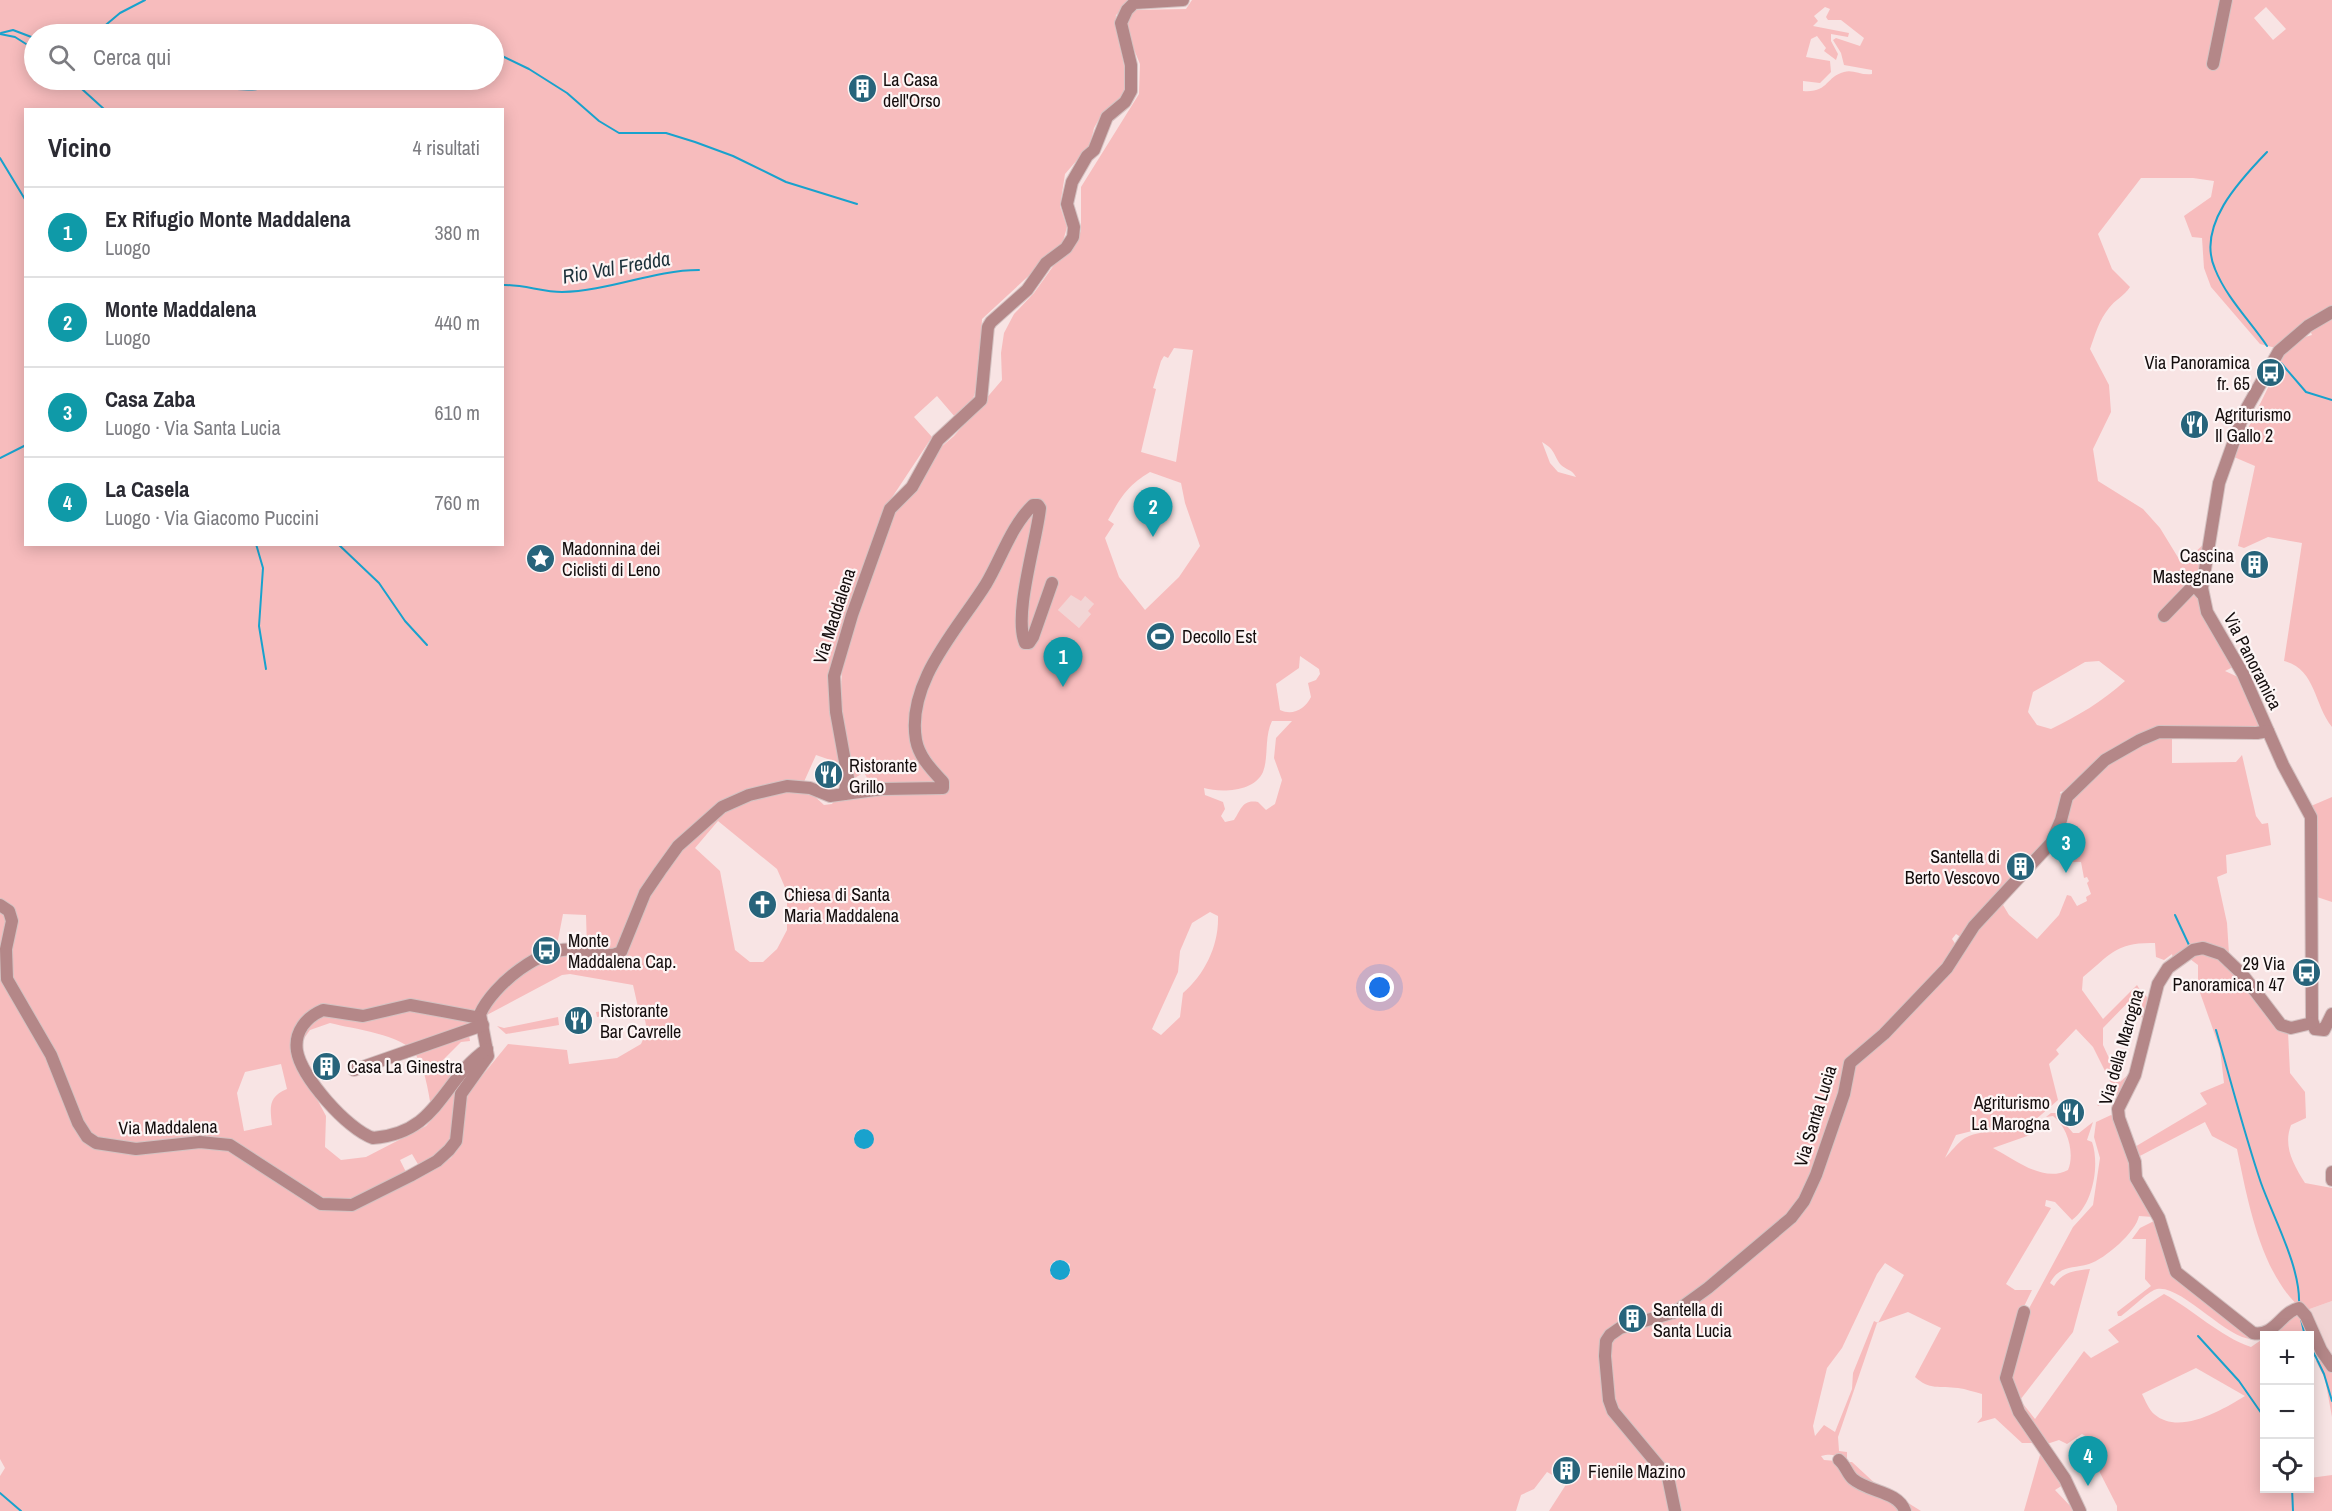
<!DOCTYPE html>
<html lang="it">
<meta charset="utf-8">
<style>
:root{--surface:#fff;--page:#f2f2f3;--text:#2b2b33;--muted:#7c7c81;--line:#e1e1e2;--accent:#27647b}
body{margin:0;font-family:"Archivo Narrow",sans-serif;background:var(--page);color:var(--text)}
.controls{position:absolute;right:18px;bottom:18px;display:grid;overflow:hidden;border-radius:0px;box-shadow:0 3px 15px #0003}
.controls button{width:54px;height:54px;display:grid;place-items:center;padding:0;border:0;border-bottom:2px solid var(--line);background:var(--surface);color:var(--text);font:30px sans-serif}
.you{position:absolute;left:1380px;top:988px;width:21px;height:21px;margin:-15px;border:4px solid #fff;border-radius:50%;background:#1a73e8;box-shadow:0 0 0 9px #1a73e833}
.badge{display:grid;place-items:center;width:39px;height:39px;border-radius:50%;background:var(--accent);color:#fff;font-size:20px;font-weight:700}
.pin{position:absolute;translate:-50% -50px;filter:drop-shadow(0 2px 3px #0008)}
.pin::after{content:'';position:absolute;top:32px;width:21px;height:18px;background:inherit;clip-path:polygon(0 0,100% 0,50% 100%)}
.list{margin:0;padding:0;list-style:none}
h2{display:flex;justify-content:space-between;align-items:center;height:78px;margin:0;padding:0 24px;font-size:26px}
h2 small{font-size:20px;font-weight:400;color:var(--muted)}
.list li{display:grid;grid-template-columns:39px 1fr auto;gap:18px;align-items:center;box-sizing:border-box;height:90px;padding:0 24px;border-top:2px solid var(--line)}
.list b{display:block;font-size:22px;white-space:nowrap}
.list p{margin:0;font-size:20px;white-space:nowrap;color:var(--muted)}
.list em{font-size:20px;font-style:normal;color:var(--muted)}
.icon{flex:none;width:33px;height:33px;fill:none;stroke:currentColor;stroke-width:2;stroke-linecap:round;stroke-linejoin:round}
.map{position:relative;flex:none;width:2332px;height:1511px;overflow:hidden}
.search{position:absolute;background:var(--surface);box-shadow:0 3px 15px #0003;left:24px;top:24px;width:480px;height:66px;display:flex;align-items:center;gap:15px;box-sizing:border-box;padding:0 21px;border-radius:33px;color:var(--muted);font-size:22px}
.panel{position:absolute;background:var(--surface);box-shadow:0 3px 15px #0003;left:24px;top:108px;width:480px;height:438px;border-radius:0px}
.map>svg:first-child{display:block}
.built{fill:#f2d5d5}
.green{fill:#f7bcbd;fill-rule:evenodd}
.water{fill:#19a2cd}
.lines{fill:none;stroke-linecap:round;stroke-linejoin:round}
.stream{stroke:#19a2cd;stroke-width:2}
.minor-casing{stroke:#d4c2c2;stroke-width:14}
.minor{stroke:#b48788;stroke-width:12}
.labels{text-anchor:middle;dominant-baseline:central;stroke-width:4.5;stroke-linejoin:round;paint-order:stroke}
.poi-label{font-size:18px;fill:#140d0d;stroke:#fdf5f5;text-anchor:start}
.street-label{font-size:18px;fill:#140d0d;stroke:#fdf5f5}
.water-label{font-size:20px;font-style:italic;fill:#1c313a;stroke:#fdf5f5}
</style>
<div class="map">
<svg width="2332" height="1511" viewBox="0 0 2332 1511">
<rect width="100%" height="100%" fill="#f8e4e4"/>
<g class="built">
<path d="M1071,594L1085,596L1094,604L1091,614L1079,628L1058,610Z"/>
<path d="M2332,1301V1358L2304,1311Z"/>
</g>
<g class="green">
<path d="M0,0H1133L1116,15C1114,39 1129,64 1125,93L1103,112L1094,128L1090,145L1065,174L1060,206L1067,227L1062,245L982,319L979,380L972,402L955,417L937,396L914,417L932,437L889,502L834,654L831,676L842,764L816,755L803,784C784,787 762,788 744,794C678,814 652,889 621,944L611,951L587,947L586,915L563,914L557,945L520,963L472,1012L473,1022L468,1029L470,1041L461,1042L440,1063L461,1085C454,1126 459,1144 419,1166L412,1154L400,1160L406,1172C388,1181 368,1194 348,1201C313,1212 271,1159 240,1145H142L91,1137L9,972L8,953L16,923L0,903ZM34,34H494V80H34ZM26,110H502V544H26ZM330,1023C352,1029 404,1034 416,1055C427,1073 429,1098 433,1118L426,1126L366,1157L341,1160L325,1147L326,1116L309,1084L300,1044L310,1030ZM281,1064L287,1089C268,1097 270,1107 272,1125L244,1131L237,1093L245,1072Z"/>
<path d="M1192,0H2332V308L2309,321L2276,348L2260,344L2211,287L2204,268L2202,238L2192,237L2184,216L2211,197L2214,181L2193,178H2141L2098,234L2112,269L2130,287C2124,296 2115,300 2109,308C2099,320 2095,335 2090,349L2109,385L2111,412L2093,449L2098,481L2143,509L2160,528L2182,564L2204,544L2198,587L2199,604L2201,613L2233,667L2225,671L2238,677L2262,729C2230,735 2197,726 2165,729C2129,732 2090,768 2067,794L2064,791L2060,792L2062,797L2064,796C2056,824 2046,846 2024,866L2021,864L2017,868L2020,871L1962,938L1956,934L1952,939L1961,952L1989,914L2036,861L2003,905L2009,915L2037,939L2059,915L2067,895L2071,896L2077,906L2087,901L2086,897L2091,894L2087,883L2089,881L2087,877L2084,878L2081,862H2073C2068,856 2067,848 2066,840C2064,832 2062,822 2065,813C2074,779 2138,736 2172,735V763L2236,762L2242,755L2256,816L2262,824L2268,823L2271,845L2226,855L2227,873L2217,877L2227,923L2229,954C2208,943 2192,943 2173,959L2172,954L2164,960L2156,957L2155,943C2116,942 2111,954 2083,977L2082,990L2103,1019L2137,985L2140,990L2103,1028V1045L2120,1082L2131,1072L2143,1018L2132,1010L2145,995L2150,1000L2134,1076L2124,1092L2098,1106L2097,1104L2112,1091V1085L2093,1047L2076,1029L2056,1050L2059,1054L2049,1064L2058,1100L2026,1128L1980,1129L1956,1135L1945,1158C1951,1152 1957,1143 1965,1138C1989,1125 2015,1141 2041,1121L2030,1135L1993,1148C2016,1160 2043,1183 2068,1170C2075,1154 2068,1127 2053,1116L2046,1117L2051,1113H2056L2073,1133H2079L2093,1122L2087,1140L2092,1142C2100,1165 2093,1205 2072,1220L2055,1202L2046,1200L2045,1206L2051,1208L2006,1284L2015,1290H2032C2022,1310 2001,1355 2004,1378C2006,1401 2024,1426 2038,1443H2022L1995,1418L1977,1423L1982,1417V1394C1974,1392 1966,1389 1958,1388C1940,1386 1929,1390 1915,1377L1941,1328L1908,1312L1877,1323L1838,1437L1839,1451L1847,1452V1462H1852L1880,1488C1873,1486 1864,1485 1857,1480C1846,1471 1845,1449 1821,1456L1824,1460L1836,1461L1853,1482L1894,1502L1905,1501L1921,1511H1549L1567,1483L1547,1472L1534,1489L1521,1495L1516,1511H0V1476L5,1468L0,1459V910L9,922V933L3,947L5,985L48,1055L80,1136L92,1147L119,1151L150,1152L210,1146L237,1153L312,1204C326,1211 342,1212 357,1208L451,1158L461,1140L468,1093L508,1044L567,1050L569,1064L617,1058L641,1044C647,1032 649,1021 639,1011L597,1017L596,1012L638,1007L633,985L570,974L562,975L483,1017V1014C507,991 532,950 570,953C587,955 604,961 621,955L648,894L673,857L724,808L750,796L788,788L810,792L824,805L832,804L836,798L874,792L864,772L852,780C845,737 836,695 845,653L892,515L921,480L933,454L954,436L1002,380L1001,353L1004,333L1014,314L1034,293L1059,258L1071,252L1081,231V187L1139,94L1140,64L1128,35V22L1134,10L1186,9ZM1825,7L1830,9L1826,17L1828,20H1841L1864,38L1860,46L1836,38L1833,40L1841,53L1844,65L1872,70V74C1862,76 1853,69 1844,72C1825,77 1829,93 1803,91V81L1820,83L1831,72L1830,61L1806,57L1811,39L1817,36L1826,48L1824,51L1836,60L1838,54L1831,41V34L1848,37L1849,33L1813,26L1818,21L1814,16ZM2266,7L2286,29L2273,40L2254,18ZM1174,348L1193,350L1176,462L1141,452L1156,389L1153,388L1161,361L1164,356L1168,358ZM1542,442C1556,450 1553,455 1561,465C1566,470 1572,469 1576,477L1558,472L1550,463ZM1150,472L1181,483L1185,503L1200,546L1179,577L1145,610L1119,577L1105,538L1114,524L1108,520C1121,497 1127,486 1150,472ZM1071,595L1081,601L1085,596L1094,604L1088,611L1091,614L1079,628L1058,610ZM1300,656L1319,669L1320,674L1316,680L1308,683L1311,697C1305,709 1293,716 1280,710L1276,684L1299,668ZM2099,661L2125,681C2103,701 2078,716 2051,729L2037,725L2028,712L2033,692L2085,662ZM1272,721H1292L1276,738L1274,758L1282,780L1275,804L1266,810L1258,802C1242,799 1241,810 1234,820L1225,822L1221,816L1225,809L1223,802L1205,795L1204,788C1221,793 1254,792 1263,772C1269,756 1264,738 1272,721ZM718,821L777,869L787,892V930L777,949L763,962H750L735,950L720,871L695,848ZM1210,912L1218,916C1219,945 1205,974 1183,993L1180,1017L1161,1035L1152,1029L1178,972L1180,951L1192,923ZM866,1129L873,1139L870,1146L862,1148L855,1144L854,1136L858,1130ZM1063,1260L1070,1264V1275L1056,1278L1051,1276L1050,1266L1054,1261ZM1885,1263L1904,1275L1878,1323L1874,1321L1853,1373L1852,1389L1835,1432L1824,1425L1815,1436L1813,1426L1827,1368L1842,1348L1877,1274Z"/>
<path d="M2332,317V727C2314,705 2316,669 2284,661L2302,543L2268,537L2244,548L2238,546L2255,466L2234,457L2285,353L2295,340L2312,335L2310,330Z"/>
<path d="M2332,797V902L2317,897V816L2311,806Z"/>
<path d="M2195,953L2217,955L2288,1032L2290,1073L2305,1092L2306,1118L2291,1125C2283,1146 2293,1164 2305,1183L2332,1188V1301L2304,1311C2261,1276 2248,1202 2237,1149L2212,1136L2205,1122L2136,1158L2133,1148L2207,1104L2200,1093L2224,1083L2220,1049L2198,987V965L2190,959Z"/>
<path d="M558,1017L559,1025L506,1034L497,1026L504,1028Z"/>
<path d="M2111,1115L2115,1117L2153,1217L2139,1216C2136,1232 2105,1259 2089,1264C2071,1269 2060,1265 2050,1283L2054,1286C2063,1271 2074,1271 2090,1269L2073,1332L2020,1400L2035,1419L2084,1351L2091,1358L2119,1342L2108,1330L2164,1294C2194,1310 2219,1336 2251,1347L2264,1338V1488H2310V1478L2332,1475V1511H2117V1506L2096,1465L2088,1466L2089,1438L2082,1434L2067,1444L2059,1440L2047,1444L2031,1425L2009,1377L2026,1314L2073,1227L2093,1205L2100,1158L2094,1137L2096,1122ZM2196,1368L2245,1396C2222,1410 2179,1436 2154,1414C2149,1410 2145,1400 2142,1394Z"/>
<path d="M2158,1219L2170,1272L2253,1339C2226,1340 2177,1279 2154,1290C2143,1296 2131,1309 2121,1316H2118L2117,1312L2151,1286L2145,1279L2146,1239H2132L2140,1228Z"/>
<path d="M2302,1313L2319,1356L2310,1358V1336H2268L2287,1317Z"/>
<path d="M2316,1361C2324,1360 2329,1365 2332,1372V1417L2325,1379Z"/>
<path d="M2040,1455L2050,1460L2063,1485L2055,1490L2075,1511H2024Z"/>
</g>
<g class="water">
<circle cx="864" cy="1139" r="10"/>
<circle cx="1060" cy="1270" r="10"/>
</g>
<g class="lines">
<g class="stream">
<path d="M1,33L13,30L34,38"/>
<path d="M0,34L15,37L34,49"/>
<path d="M95,34L120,13L145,0"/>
<path d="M494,52L529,69L567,93L599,121L619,133H666L695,142L733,156L786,182L857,204"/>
<path d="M72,80L105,110"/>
<path d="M201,80C228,90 260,95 286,80"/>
<path d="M2267,152C2240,180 2196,226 2215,269C2226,297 2250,321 2267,346"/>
<path d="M0,158L26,201"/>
<path d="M502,285C522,284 542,292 562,292C609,291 653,270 699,270"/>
<path d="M2281,363L2306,392L2332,400"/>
<path d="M0,458L26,445"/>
<path d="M256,544L263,568L259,626L266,669"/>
<path d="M338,544L379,583L405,621L427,645"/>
<path d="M2175,915L2189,945"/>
<path d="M2216,1030C2231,1081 2244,1133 2261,1183C2274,1219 2301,1268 2299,1305"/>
<path d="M2301,1319L2305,1336"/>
<path d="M2198,1336L2239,1381L2264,1417"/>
<path d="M2310,1345L2324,1374L2332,1401"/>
<path d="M2292,1488L2293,1511"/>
<path d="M0,1493L21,1511"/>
</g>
<defs>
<g id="minor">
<path d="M2213,64L2226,0"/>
<path d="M2332,312L2308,326L2279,351L2244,413L2219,483L2202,588L2207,612L2243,674L2283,765L2311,817L2312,1020L2315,1029L2324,1030L2332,1014"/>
<path d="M2164,616L2194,585L2202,594"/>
<path d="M844,794L848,778L836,712L834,676L852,615L890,509L912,487L938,440L981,400L988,327L991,322L1027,290L1046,263L1066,248L1073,237L1074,227L1067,204L1072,182L1087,156L1094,150L1107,117L1125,102L1131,91V65L1121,23L1127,10L1134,3L1183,0"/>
<path d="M0,905L9,911L12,921L6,949L7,979L51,1055L78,1123L87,1137L96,1143L136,1149L200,1142L230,1145L321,1204L352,1205L410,1176L437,1161L449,1150L456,1141L461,1094L488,1056L480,1014C493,985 542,945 575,950C591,951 605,960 621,952L645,893L660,871L678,846L722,807L749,795L787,786L810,788L830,796L882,789L943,788V782C932,770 919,757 916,740C906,682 958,629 986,584C1001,559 1011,526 1033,505H1038L1040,508C1037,540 1013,614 1025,643H1029L1033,637L1052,583"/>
<path d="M480,1018L410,1005L363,1016L323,1010C306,1017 294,1032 297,1051C301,1077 348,1130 373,1138C439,1133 441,1081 487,1049"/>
<path d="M2312,1023L2291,1028L2281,1025L2242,974L2221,954L2203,948L2193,950L2168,968L2158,984L2135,1075L2118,1109L2119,1118L2135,1162L2136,1178L2159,1218L2176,1272L2253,1333C2275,1337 2281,1312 2299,1308L2306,1316L2321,1350L2332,1366"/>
<path d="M354,1070L483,1025"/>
<path d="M2332,1172V1180"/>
<path d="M2024,1312L2006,1378L2019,1412L2065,1479L2080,1511"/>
<path d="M1839,1460C1846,1466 1847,1474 1853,1479C1868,1492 1898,1491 1905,1511"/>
<path d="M1675,1511L1668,1477L1613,1411L1609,1400L1605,1356L1606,1341L1610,1335L1620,1328L1675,1312L1708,1288L1791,1218L1804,1201L1816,1175L1844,1094L1850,1063L1884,1034L1947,968L1974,926L2051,843L2061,820L2067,797L2105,760L2140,740L2159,732L2257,733L2268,731"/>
</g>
</defs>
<use href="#minor" class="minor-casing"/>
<use href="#minor" class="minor"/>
</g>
<defs>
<symbol id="building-disc" viewBox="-11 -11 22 22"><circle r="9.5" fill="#27647b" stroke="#fdf5f5"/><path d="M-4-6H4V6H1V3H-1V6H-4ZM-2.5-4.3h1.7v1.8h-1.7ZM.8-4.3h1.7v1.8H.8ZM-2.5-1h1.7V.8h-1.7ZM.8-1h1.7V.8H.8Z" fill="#fff"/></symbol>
<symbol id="bus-disc" viewBox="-11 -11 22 22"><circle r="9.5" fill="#27647b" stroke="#fdf5f5"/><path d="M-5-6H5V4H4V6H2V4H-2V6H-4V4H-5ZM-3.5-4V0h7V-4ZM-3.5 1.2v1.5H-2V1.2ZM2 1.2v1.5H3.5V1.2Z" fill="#fff"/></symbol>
<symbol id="restaurant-disc" viewBox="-11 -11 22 22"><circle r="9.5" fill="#27647b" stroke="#fdf5f5"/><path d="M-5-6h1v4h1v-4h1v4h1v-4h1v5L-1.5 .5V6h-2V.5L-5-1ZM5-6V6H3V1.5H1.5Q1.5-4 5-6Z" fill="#fff"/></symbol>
<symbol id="sight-disc" viewBox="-11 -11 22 22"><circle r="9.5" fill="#27647b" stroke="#fdf5f5"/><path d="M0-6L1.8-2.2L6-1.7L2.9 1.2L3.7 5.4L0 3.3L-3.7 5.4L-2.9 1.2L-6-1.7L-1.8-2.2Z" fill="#fff"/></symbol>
<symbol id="stadium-disc" viewBox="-11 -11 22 22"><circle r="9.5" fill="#27647b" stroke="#fdf5f5"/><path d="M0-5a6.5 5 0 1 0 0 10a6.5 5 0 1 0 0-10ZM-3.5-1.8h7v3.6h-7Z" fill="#fff"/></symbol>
<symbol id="church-disc" viewBox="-11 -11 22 22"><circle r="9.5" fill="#27647b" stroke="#fdf5f5"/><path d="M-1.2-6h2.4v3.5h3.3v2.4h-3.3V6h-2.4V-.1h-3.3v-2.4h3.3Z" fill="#fff"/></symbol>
</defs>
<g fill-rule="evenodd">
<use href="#building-disc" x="846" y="72" width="33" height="33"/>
<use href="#bus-disc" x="2254" y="356" width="33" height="33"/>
<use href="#restaurant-disc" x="2178" y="408" width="33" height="33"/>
<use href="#sight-disc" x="524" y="542" width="33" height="33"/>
<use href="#building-disc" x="2238" y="548" width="33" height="33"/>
<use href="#stadium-disc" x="1144" y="620" width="33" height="33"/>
<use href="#restaurant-disc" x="812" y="758" width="33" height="33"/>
<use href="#building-disc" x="2004" y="850" width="33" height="33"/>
<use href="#church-disc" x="746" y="888" width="33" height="33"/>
<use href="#bus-disc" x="530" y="934" width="33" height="33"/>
<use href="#bus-disc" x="2290" y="956" width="33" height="33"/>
<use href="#restaurant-disc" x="562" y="1004" width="33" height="33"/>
<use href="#building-disc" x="310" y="1050" width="33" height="33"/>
<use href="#restaurant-disc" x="2054" y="1096" width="33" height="33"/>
<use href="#building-disc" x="1616" y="1302" width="33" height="33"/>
<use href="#building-disc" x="1550" y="1454" width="33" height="33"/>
</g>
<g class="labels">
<g class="poi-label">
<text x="883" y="79">La Casa<tspan x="883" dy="21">dell'Orso</tspan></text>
<text x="2250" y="362" text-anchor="end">Via Panoramica<tspan x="2250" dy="21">fr. 65</tspan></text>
<text x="2215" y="414">Agriturismo<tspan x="2215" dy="21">Il Gallo 2</tspan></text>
<text x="562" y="548">Madonnina dei<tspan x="562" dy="21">Ciclisti di Leno</tspan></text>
<text x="2234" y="555" text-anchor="end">Cascina<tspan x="2234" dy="21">Mastegnane</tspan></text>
<text x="1182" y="636">Decollo Est</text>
<text x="849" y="765">Ristorante<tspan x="849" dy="21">Grillo</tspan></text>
<text x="2000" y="856" text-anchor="end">Santella di<tspan x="2000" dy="21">Berto Vescovo</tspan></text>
<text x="784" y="894">Chiesa di Santa<tspan x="784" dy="21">Maria Maddalena</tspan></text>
<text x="568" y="940">Monte<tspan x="568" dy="21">Maddalena Cap.</tspan></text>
<text x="2285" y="963" text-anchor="end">29 Via<tspan x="2285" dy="21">Panoramica n 47</tspan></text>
<text x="600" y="1010">Ristorante<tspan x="600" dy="21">Bar Cavrelle</tspan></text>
<text x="347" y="1066">Casa La Ginestra</text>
<text x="2050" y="1102" text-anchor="end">Agriturismo<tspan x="2050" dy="21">La Marogna</tspan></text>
<text x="1653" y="1309">Santella di<tspan x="1653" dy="21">Santa Lucia</tspan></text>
<text x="1588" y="1471">Fienile Mazino</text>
</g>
<g class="street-label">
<text transform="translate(834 616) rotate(-72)">Via Maddalena</text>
<text transform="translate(2253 661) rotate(63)">Via Panoramica</text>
<text transform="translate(2121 1047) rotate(-74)">Via della Marogna</text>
<text transform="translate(1815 1116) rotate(-73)">Via Santa Lucia</text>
<text transform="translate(168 1127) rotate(-1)">Via Maddalena</text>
</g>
<g class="water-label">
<text transform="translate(616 267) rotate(-10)">Rio Val Fredda</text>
</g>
</g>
</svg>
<div class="controls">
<button>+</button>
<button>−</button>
<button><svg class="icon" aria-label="locate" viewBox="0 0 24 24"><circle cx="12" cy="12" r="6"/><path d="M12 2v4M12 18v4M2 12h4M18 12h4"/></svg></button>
</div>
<div class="you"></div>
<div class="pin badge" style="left:1063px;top:687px;background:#0f9aa8">1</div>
<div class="pin badge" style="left:1153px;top:537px;background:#0f9aa8">2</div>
<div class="pin badge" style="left:2066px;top:873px;background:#0f9aa8">3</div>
<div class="pin badge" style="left:2088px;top:1486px;background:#0f9aa8">4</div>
<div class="search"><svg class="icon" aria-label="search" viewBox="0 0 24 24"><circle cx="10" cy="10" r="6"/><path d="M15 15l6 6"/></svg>Cerca qui</div>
<section class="panel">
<h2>Vicino<small>4 risultati</small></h2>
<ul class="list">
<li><span class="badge" style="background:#0f9aa8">1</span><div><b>Ex Rifugio Monte Maddalena</b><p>Luogo</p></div><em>380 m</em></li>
<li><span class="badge" style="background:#0f9aa8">2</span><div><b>Monte Maddalena</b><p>Luogo</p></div><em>440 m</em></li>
<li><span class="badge" style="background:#0f9aa8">3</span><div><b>Casa Zaba</b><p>Luogo · Via Santa Lucia</p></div><em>610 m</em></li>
<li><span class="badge" style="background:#0f9aa8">4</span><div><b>La Casela</b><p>Luogo · Via Giacomo Puccini</p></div><em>760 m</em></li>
</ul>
</section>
</div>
